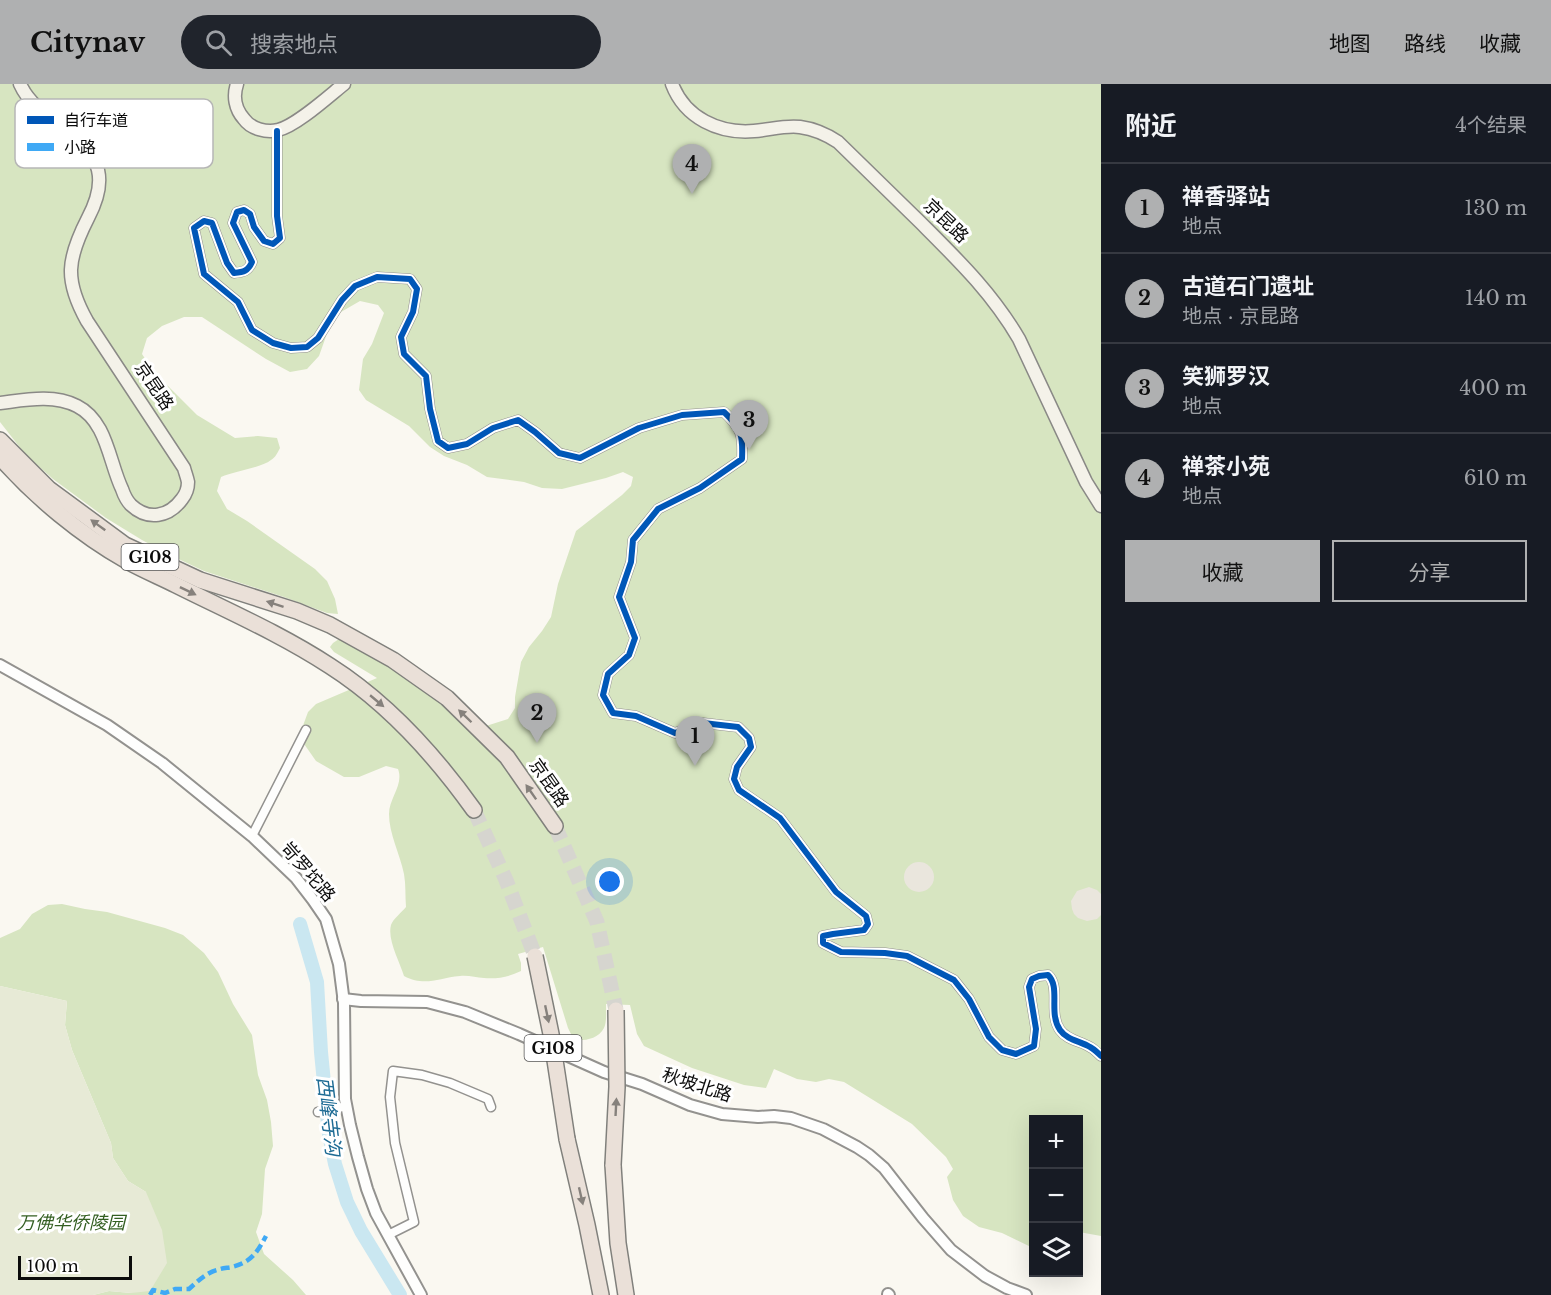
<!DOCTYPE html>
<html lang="zh">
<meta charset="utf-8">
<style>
:root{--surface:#171b24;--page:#20242c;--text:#f1f3f6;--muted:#9ea1a6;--line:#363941;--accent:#afb0b1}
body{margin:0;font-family:"Libre Baskerville","Noto Sans SC",serif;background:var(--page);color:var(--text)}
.controls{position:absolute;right:18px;bottom:18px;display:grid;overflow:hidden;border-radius:0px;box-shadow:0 6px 24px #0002}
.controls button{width:54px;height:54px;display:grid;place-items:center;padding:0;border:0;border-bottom:2px solid var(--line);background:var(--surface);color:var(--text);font:30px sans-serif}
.scale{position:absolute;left:18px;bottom:15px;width:114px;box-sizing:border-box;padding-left:6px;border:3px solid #0c0c0c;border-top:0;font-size:16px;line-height:21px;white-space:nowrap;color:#0c0c0c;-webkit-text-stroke:4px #fff;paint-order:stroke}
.you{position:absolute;left:610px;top:798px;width:21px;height:21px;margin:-15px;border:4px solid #fff;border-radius:50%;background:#1a73e8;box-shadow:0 0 0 9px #1a73e833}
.badge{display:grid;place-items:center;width:39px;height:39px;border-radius:50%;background:var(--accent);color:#111;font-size:20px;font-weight:700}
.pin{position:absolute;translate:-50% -50px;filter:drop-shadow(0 2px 3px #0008)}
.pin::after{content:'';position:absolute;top:32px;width:21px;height:18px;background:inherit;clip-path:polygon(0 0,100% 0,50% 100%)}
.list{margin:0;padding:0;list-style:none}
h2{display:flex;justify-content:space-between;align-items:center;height:78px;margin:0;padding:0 24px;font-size:26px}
h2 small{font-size:20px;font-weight:400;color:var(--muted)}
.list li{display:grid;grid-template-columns:39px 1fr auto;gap:18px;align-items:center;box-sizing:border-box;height:90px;padding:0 24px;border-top:2px solid var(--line)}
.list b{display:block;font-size:22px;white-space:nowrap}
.list p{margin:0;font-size:20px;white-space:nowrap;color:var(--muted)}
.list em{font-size:20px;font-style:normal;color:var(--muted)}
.actions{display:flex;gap:12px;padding:18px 24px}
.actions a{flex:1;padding:14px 0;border:2px solid var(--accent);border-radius:0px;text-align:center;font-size:21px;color:var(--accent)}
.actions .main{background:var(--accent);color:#111}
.icon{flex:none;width:33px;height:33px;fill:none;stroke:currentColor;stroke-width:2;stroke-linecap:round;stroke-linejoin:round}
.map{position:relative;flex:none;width:1101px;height:1211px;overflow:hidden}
header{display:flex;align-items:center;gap:36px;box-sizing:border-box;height:84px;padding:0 30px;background:var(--accent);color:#111}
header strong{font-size:28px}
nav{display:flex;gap:33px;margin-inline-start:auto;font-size:21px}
.search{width:420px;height:54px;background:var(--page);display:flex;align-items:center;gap:15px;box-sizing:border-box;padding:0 21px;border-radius:33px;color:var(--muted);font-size:22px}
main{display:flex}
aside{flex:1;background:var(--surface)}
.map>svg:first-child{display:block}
.forest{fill:#d7e5c1}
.cemetery{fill:#e7ead6}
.plaza{fill:#eae6dd}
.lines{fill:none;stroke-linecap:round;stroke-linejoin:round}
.river{stroke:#cae7f1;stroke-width:14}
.trunk-tunnel{stroke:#d6d5cf;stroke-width:15;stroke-dasharray:15 8;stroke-linecap:butt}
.minor-casing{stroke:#93928f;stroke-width:11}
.tertiary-casing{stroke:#93928f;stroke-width:14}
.secondary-casing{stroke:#8a8986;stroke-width:15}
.trunk-casing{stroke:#80807c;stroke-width:18}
.minor{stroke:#fefefd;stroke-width:8}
.tertiary{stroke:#fefefd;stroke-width:10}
.secondary{stroke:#f4f2e9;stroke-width:12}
.trunk{stroke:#eae0d8;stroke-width:15}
.trunk-bridge-casing{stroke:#80807c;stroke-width:18;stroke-linecap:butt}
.trunk-bridge{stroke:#eae0d8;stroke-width:15}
.quiet{stroke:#3fa9f5;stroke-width:4.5;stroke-dasharray:9 4.5;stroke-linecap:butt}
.cycleway-casing{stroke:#fff;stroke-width:10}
.cycleway{stroke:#0057b8;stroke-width:6}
.oneway{fill:#86817c}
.labels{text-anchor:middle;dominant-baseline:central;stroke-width:6;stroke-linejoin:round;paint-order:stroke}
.shield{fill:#fff;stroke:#555;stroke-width:1.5}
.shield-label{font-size:16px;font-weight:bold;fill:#0c0c0c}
.street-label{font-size:18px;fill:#0c0c0c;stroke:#fff}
.park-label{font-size:18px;font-style:italic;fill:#345f22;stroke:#fff}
.water-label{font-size:20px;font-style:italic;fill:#1f6c95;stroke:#fff}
.key{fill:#fff;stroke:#b6b6b6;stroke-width:1.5}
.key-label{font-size:16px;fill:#0c0c0c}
</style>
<header>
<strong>Citynav</strong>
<div class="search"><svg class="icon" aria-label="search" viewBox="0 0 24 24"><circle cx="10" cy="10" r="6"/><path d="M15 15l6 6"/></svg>搜索地点</div>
<nav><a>地图</a><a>路线</a><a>收藏</a></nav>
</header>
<main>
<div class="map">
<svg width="1101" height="1211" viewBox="0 0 1101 1211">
<rect width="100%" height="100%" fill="#faf8f1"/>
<g class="forest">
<path d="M0,0H1101V1152L1079,1148L1078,1036H1034L1033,1164L1002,1149L979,1143L963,1132L953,1116L947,1093L953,1085L946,1073L912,1040L844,998L829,995L816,998L797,995L774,985L766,1004L744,1001L692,984L644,962L637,950L630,921L606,920C606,927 607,938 604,944C598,955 585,957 574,956L568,944L543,863L518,870L521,879V887C509,893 497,895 484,894C476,894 469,891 460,892C438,894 425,903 404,892C400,878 387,856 391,841C393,835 402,828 406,823C405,812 406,801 404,790C400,770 389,750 389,730C389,714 404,701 398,685L386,682L359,693H344L316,677L302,657L301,647L308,628L316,620L377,594L334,568L330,563L333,559L339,555L376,572L438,615L462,639L486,642L508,635L515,624V613L521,578L529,563L542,547L551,533L558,500L576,447L622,411L631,402L633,393L623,388L606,394L562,405L542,404L524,398L487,393L467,381L444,372L430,363L409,342L366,316L359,306L363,275L372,260L384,229L378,221L360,217L341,228L329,244L319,272L307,285L290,288L266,275L202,233H184L162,242L147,254L142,270L153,287L197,331L235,354L258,352L277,354L280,364C278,368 275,374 271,376C261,384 235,387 221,393L217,407L227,425L247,437L315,485L327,497L335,515L338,530L327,529L284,513L204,487L170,471L142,456L106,434L53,395L25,370L0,338Z"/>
<path d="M62,820L85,825L107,828L165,844L183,851L204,869L218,888L233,920L252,951L258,991L267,1016L271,1038L273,1062L265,1085L262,1130L256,1148L264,1170L293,1196L306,1211H93L109,1207L131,1209L146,1108L128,1097L113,1074L111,1059L72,966L65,941L67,917L0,902V854L20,845L32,830L48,821Z"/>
</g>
<path class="cemetery" d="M0,902L67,917L65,941L72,966L111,1059L113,1074L128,1097L146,1108L162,1146L167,1179L150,1207L131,1209L109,1207L93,1211H0Z"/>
<g class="plaza">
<circle cx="919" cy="793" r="15"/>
<path d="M1089,803L1097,806L1101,810V831L1097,835L1087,837L1078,834L1074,830L1072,825L1071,817L1077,807Z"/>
</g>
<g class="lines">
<path class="river" d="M300,840L317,898L321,968L329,1050L335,1080L347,1118L361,1147L400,1211"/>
<g class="trunk-tunnel">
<path d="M474,726L506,796L535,872"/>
<path d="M555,742L597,838L616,926"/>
</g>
<defs>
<g id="minor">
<path d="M277,47V132L280,154L273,160L264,157L254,143L250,130L244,126L237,128L233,139L252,178C248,187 244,188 234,189L227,179L212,139L204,137L194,144L204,190L238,218L252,246L273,259L291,264L307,263L318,254L342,216L355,202L377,193L410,195L417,205L413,228L401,253L404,270L426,292L430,325L438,357L448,364L467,360L493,344L518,336L535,348L559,369L580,374L639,344L682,331L724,328C742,345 743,351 742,375L700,404L658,425L633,456L631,478L619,513L635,554L629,571L608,590L603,611L613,629L636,632L675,649L703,639L738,643L749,654L751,663L737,683L734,695L739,706L780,734L836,808L866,832L868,840L864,846L833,850L823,852V859L841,868L885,869L907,872L954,896L969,915L989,953L1002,966L1016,970L1034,962L1036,945L1029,903L1032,895L1039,892L1048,891C1061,903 1048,929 1060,946C1067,956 1080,957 1090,963C1094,965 1098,969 1101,972"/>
<path d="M252,752L306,646"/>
<path d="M318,1028L347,1022"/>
<path d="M388,1151L414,1138L395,1059L390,1013L393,987L422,991L450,999L488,1015L491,1023"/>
</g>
<g id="tertiary">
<path d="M0,581L107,641L162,679L252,752L296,794L313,816L326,835L339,880L344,919L345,1015L350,1041L358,1073L367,1105L376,1129L421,1211"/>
<path d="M343,915L361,917L427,918L465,928L519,950L604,988L642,1000L690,1021L722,1030L758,1033L774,1032L791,1034L823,1045L857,1063L869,1071L884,1084L923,1134L951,1166L985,1192L1007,1204L1026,1211"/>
<path d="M888,1210L889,1211"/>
</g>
<g id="secondary">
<path d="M237,0C233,12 235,25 244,35C251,45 267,49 278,46C296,42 329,12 344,0"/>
<path d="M672,0C685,34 719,50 754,47C769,46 785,41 800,43C815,45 826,50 838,58C866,85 893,112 921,139C959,177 992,209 1019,255L1086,398L1101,422"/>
<path d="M0,319C25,316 53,310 77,322C107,337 109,378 122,405C124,411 127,417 131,421C148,437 169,433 182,415C186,410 188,403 188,398C187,393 185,388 184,384L87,237C64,196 67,175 88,134C96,119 102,103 98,86C88,42 38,40 20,0"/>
</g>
<g id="trunk">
<path d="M0,356L49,405L125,461L200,496L297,527L330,541L393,576L447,614L507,673L555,742"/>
<path d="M0,373C35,413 81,451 127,477C143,486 160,493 176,501C228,527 281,550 330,582C388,619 434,670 474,726"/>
<path d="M567,1055L587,1141L601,1211"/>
<path d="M613,1081L618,1159L626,1211"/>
</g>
</defs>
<use href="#minor" class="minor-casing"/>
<use href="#tertiary" class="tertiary-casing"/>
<use href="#secondary" class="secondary-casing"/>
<use href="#trunk" class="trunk-casing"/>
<use href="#minor" class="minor"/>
<use href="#tertiary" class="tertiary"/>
<use href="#secondary" class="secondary"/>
<use href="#trunk" class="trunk"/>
<defs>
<g id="trunk-bridge">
<path d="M535,872L551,950L567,1055"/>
<path d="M613,1081L617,1003L616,926"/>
</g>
</defs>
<use href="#trunk-bridge" class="trunk-bridge-casing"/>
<use href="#trunk-bridge" class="trunk-bridge"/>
<path class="quiet" d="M150,1211L153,1206L165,1209L175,1205H189C198,1197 206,1189 217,1186C222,1184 227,1184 232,1183C251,1178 257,1169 266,1152"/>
<defs>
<path id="cycleway" d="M277,47V132L280,154L273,160L264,157L254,143L250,130L244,126L237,128L233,139L252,178C248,187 244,188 234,189L227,179L212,139L204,137L194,144L204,190L238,218L252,246L273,259L291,264L307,263L318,254L342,216L355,202L377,193L410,195L417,205L413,228L401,253L404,270L426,292L430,325L438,357L448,364L467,360L493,344L518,336L535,348L559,369L580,374L639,344L682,331L724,328C742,345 743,351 742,375L700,404L658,425L633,456L631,478L619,513L635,554L629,571L608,590L603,611L613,629L636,632L675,649L703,639L738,643L749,654L751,663L737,683L734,695L739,706L780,734L836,808L866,832L868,840L864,846L833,850L823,852V859L841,868L885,869L907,872L954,896L969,915L989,953L1002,966L1016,970L1034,962L1036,945L1029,903L1032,895L1039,892L1048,891C1061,903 1048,929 1060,946C1067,956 1080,957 1090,963C1094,965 1098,969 1101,972"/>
</defs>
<use href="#cycleway" class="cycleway-casing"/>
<use href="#cycleway" class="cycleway"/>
</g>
<defs><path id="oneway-solid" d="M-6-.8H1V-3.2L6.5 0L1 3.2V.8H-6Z" transform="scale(1.5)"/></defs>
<g class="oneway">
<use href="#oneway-solid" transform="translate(98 441) rotate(-144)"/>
<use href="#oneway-solid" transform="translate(188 507) rotate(26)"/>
<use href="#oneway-solid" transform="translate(275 520) rotate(-162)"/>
<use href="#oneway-solid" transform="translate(377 617) rotate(40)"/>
<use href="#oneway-solid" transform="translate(465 632) rotate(-136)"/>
<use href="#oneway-solid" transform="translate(531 708) rotate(-125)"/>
<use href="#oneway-solid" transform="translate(547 930) rotate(78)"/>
<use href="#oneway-solid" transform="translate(616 1023) rotate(-87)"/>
<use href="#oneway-solid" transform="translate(581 1112) rotate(77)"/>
</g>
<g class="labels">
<g class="shield">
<rect x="121.5" y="460" width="57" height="26" rx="4.5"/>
<rect x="524.5" y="951" width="57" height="26" rx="4.5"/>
</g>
<g class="shield-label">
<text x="150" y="473">G108</text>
<text x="553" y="964">G108</text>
</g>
<g class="street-label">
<text transform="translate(946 137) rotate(44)">京昆路</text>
<text transform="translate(154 302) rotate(56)">京昆路</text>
<text transform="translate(549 699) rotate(55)">京昆路</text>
<text transform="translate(308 788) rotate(49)">岢罗坨路</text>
<text transform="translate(697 1001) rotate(18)">秋坡北路</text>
</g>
<g class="park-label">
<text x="71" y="1139">万佛华侨陵园</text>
</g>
<g class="water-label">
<text transform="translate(329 1032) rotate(83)">西峰寺沟</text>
</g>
</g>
<rect x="15" y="15" width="198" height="69" rx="9" class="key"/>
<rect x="27" y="32" width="27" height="8" fill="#0057b8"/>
<rect x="27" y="59" width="27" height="8" fill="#3fa9f5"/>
<g class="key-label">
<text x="64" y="42">自行车道</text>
<text x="64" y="69">小路</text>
</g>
</svg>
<div class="controls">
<button>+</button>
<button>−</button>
<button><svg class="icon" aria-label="layers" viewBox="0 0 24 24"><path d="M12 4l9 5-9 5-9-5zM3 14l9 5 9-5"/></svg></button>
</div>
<div class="scale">100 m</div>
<div class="you"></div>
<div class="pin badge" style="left:695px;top:682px">1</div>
<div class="pin badge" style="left:537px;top:659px">2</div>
<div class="pin badge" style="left:749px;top:366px">3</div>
<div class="pin badge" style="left:692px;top:110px">4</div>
</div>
<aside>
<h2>附近<small>4个结果</small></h2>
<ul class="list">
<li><span class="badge">1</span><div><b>禅香驿站</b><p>地点</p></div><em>130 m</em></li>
<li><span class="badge">2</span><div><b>古道石门遗址</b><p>地点 · 京昆路</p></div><em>140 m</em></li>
<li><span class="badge">3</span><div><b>笑狮罗汉</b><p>地点</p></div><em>400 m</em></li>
<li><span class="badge">4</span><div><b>禅茶小苑</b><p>地点</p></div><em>610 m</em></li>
</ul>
<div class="actions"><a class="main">收藏</a><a>分享</a></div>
</aside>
</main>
